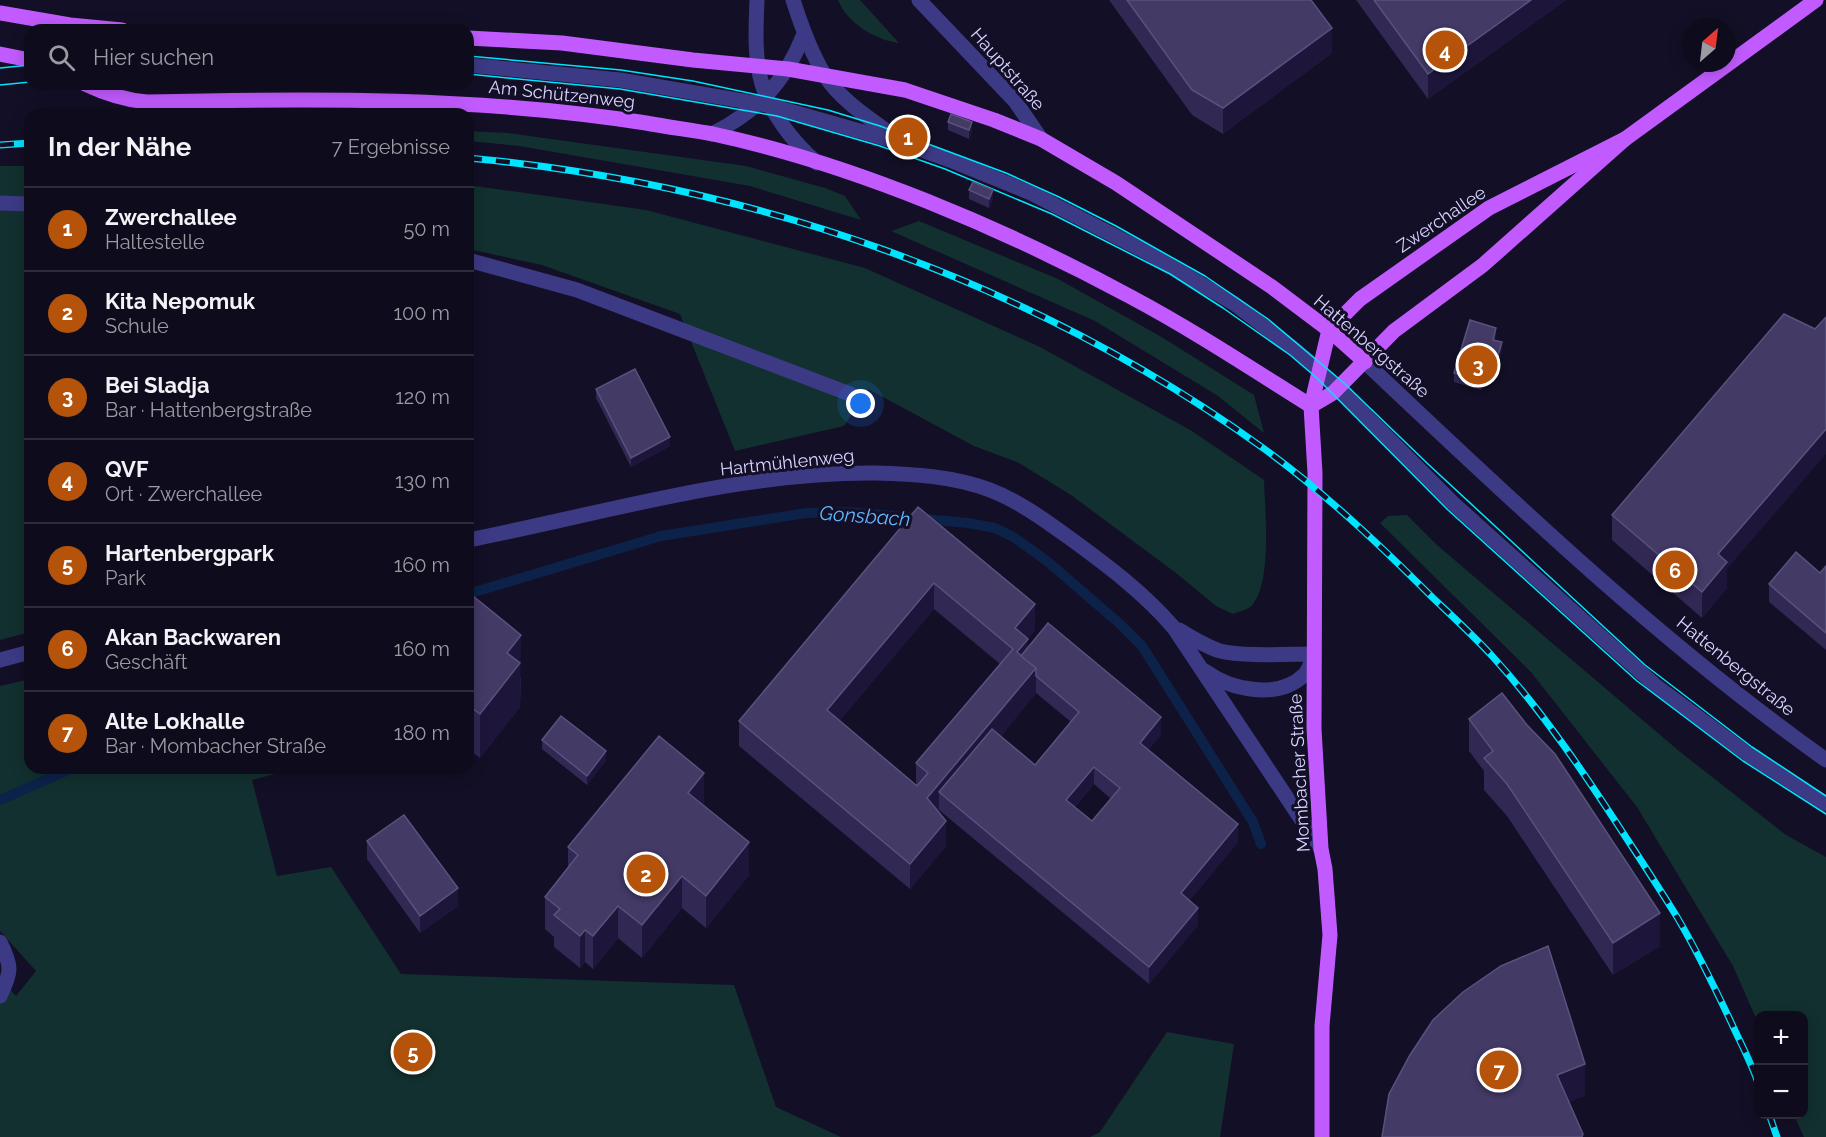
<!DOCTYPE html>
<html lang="de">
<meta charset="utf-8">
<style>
:root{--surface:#0e0b1c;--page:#171425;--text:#f1f3f6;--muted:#9b9ba3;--line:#2e2b3b;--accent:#b45309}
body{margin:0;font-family:Raleway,sans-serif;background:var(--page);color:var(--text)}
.controls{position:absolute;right:18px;bottom:18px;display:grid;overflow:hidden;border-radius:12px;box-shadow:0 3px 15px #0003}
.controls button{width:54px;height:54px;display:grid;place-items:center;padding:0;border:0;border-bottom:2px solid var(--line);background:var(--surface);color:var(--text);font:30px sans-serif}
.compass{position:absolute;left:1682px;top:18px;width:54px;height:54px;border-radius:50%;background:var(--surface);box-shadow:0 3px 15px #0003;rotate:28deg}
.you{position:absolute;left:861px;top:404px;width:21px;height:21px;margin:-15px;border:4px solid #fff;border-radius:50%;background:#1a73e8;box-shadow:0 0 0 9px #1a73e833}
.badge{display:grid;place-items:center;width:39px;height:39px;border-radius:50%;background:var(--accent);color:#fff;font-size:20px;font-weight:700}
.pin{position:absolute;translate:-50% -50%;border:3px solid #fff;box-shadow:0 2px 6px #0006}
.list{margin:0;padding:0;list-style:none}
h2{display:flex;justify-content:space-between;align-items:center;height:78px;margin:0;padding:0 24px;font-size:26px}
h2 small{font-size:20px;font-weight:400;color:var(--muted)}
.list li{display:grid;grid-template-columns:39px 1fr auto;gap:18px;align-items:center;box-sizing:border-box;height:84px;padding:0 24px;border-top:2px solid var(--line)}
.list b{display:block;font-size:22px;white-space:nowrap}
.list p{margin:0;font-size:20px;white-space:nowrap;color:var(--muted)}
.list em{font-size:20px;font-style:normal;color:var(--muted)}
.icon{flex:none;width:33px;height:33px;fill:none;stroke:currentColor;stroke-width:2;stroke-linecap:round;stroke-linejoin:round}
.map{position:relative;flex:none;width:1826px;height:1137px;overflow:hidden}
.search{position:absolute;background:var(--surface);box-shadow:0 3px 15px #0003;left:24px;top:24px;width:450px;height:66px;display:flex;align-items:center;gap:15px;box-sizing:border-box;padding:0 21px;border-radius:18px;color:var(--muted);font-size:22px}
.panel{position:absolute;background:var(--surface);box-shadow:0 3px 15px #0003;left:24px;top:108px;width:450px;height:666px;border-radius:18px}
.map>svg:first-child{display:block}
.green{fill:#12302f}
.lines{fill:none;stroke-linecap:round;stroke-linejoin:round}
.stream{stroke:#0c2248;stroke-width:10}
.minor{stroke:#3d3a85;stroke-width:15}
.major{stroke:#c25bff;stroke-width:15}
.tram{stroke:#00e5ff;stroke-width:1.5}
.rail-casing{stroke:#00e5ff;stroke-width:7}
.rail{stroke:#130f26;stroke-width:4.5;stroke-dasharray:14;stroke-linecap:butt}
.wall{fill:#312854;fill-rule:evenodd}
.shaded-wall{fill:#1d163a}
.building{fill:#433a66;stroke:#5a527e;stroke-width:1.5;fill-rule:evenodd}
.labels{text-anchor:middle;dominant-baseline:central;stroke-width:6;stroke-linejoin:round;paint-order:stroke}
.street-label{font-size:18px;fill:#d9d4ff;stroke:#130f26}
.water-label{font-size:20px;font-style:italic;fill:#62b6ff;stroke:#130f26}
</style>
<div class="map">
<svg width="1826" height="1137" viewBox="0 0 1826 1137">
<rect width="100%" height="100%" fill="#130f26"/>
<g class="green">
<path d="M838,0H860L899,43C875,40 847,23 838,0Z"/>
<path d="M468,131L508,133L746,166L825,188L845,196L861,220L750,186L519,146L468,141Z"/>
<path d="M0,166H30V632L0,640Z"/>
<path d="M468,185L646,210L865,268L1040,347L1192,431L1264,480C1265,510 1272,581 1253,604C1249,610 1239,611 1233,614L1216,606L1176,573L1071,495L1019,463L974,446L868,389L844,426L735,451L680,314L542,265L468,249Z"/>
<path d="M919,221L1058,279L1160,336L1254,395L1264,433L1218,396L1095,321L891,231Z"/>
<path d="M1407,515L1437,545L1679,751L1786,835L1826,857V1137H1804L1794,1115L1804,1114V1016H1758V1023L1733,966L1637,807L1531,672L1380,523L1388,516Z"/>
<path d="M30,679V768H298L252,780L277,876L331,867L401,974L734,985L776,1107L841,1137H0V979L16,996L36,971L0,931V686Z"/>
<path d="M1167,1032L1234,1044L1220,1137H1090L1100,1132Z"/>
</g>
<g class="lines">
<g class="stream">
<path d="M468,594L661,536L806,513L850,512L968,523L995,528L1015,538L1047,561L1120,624L1142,646L1253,822L1261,844"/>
<path d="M0,800L73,768"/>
</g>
<g class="minor">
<path d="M757,0C756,27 754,58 762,84C771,114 793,142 817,163"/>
<path d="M793,0C801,25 810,51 824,74C839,99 870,119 894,136"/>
<path d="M919,0L1015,101L1041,139"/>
<path d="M468,65L620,80L772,106L905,144L955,162L1031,193L1150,254L1235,304L1294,349L1329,379L1454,504L1656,686L1749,755L1826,804"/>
<path d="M712,134C758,111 785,82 804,34"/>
<path d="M0,203L30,204"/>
<path d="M468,260L577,290L850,394"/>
<path d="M1365,362C1512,501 1661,643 1826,760"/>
<path d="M468,540C602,514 736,472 874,473C913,474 953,476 990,490C1019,501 1046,521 1071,539C1108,566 1144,593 1174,628L1321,849"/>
<path d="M1179,630C1192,638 1205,646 1220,651C1244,657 1288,654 1314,654C1311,662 1310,669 1304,675C1278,700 1231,690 1205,671"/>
<path d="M0,660L30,652"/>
<path d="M0,942C12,966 12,971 0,996"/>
</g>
<g class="major">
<path d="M0,13L70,25L122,30"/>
<path d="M468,38L562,43L693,60L788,69L905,90L994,120L1041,139L1116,183L1272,287L1329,330L1365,362"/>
<path d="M0,54L30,60"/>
<path d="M85,84C106,94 124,100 147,102C314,98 480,97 646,123C668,127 690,130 713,134C853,164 1005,229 1131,297C1193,330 1252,369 1311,406"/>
<path d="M1311,406L1333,393L1394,331L1483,265L1625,139L1816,0"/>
<path d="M1322,1137V1026L1330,935L1325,869L1321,849L1314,729L1315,473L1311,406L1329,330L1360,299L1489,208L1625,139"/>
</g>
<g class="tram">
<path d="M468,56L621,70L693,81L828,110L880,126L1006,173L1059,197L1116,226L1205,276L1268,319L1344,383L1428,464L1645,665L1752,747L1826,796"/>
<path d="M0,68L30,65"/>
<path d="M468,74L620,89L777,116L880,146L945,169L1052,214L1170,274L1223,308L1290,355L1318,379L1448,510L1637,681L1743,761L1826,814"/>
<path d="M0,85L30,82"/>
</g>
<defs>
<g id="rail">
<path d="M0,145L30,143"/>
<path d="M468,158C752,184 1031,281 1263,448C1325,493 1380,545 1433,598C1453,617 1474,636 1493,657C1544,713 1586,776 1627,839C1644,865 1661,891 1677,917C1697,951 1714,986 1731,1022C1740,1042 1751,1062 1758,1083"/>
<path d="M1769,1114L1777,1137"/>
</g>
</defs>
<use href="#rail" class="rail-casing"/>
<use href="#rail" class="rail"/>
</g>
<g class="wall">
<path d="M1109,0H1311L1332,53L1223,134L1192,115Z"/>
<path d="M1356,0H1566L1428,99Z"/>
<path d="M948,122L972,131L969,139L948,130Z"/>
<path d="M969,190L993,199L989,208L969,199Z"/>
<path d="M1496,337L1495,340L1502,351L1493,381L1485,378L1481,390L1454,382V373Z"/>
<path d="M596,389L670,446L631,467L596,398Z"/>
<path d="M918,507L1035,630L1028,638V646L1161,735L1148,750L1238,842L1189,901L1198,925L1149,984L939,810L938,811L946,846L910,889L739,746V721ZM934,609L1000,664L916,763V786L839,721ZM1036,693L1071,722L1035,765L1001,736ZM1094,784L1111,799L1092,821L1075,807Z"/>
<path d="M1612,515L1727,569V588L1702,618L1612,540Z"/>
<path d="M1826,566V650L1769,602V584L1820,573Z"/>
<path d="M468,603L521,678L520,707L480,758L468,749Z"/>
<path d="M1469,719L1660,946L1613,975L1507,816L1484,790V771L1469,751Z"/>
<path d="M542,740L606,760L587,785L542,749Z"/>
<path d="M704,806L749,875L706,928L682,908L642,958L618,938L593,969L585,962L580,968L554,947V937L545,929V897L568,867V847Z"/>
<path d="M367,841L458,906L420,933L367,859Z"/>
</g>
<g class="shaded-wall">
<path d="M1531,0H1566L1428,99V74Z"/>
<path d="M1332,28V53L1223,134V108Z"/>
<path d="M972,122V131L969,139V130Z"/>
<path d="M993,190V199L989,208V199Z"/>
<path d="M1496,328V337L1493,349V340Z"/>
<path d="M1502,342V351L1493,381V372Z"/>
<path d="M1485,369V378L1481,390V381Z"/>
<path d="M1826,429V454L1727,569V588L1702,618V592L1718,554Z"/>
<path d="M670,437V446L631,467V458Z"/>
<path d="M934,583V609L827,735V710Z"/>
<path d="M1035,604V630L1015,653V628Z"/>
<path d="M521,635L520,707L480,758V714L507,653Z"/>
<path d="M1028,639V664L1017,652Z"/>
<path d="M1036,668V694L947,799L939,792V810L927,823V798Z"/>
<path d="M1161,717V735L1140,760V743Z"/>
<path d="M606,751V760L587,785V776Z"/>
<path d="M1094,767V784L1066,817V800Z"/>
<path d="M704,773V806L688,793Z"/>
<path d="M946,821V846L910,889V864Z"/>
<path d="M1238,824V842L1181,911V893Z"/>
<path d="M749,842V875L706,928V896Z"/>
<path d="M682,876V908L642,958V925Z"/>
<path d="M458,888V906L420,933V916Z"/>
<path d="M618,906V938L593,969V936Z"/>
<path d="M1198,908V925L1149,984V967Z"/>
<path d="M1660,913V946L1613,975V943Z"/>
<path d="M585,930V962L580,968V936Z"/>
<path d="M1585,1064V1096L1557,1107V1075Z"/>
</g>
<g class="building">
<path d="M1127,0H1311L1332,28L1223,108L1192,90Z"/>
<path d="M1374,0H1531L1428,74Z"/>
<path d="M951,114L972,122L969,130L948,122Z"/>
<path d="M973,182L993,190L989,199L969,190Z"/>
<path d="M1784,314L1815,329L1826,317V429L1718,554L1727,562L1702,592L1612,515Z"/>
<path d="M1470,320L1496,328L1493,340L1502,342L1493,372L1485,369L1481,381L1454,373Z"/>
<path d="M635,369L670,437L631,458L596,389Z"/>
<path d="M918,507L1035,604L1015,628L1028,639L1017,652L1036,668L927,798L946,821L910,864L739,721ZM934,583L1013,649L916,763L928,773L917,786L827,710Z"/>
<path d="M1796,552L1820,573L1826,566V633L1769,584Z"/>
<path d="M473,596L521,635L507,653L520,663L480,714L468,705V603Z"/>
<path d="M1048,623L1161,717L1140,743L1238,824L1181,893L1198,908L1149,967L939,792L992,729L1035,765L1079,712L1036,676V668L1021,656ZM1094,767L1120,788L1092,821L1066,800Z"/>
<path d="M1502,693L1527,725L1555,754L1660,913L1613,943L1507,784L1484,758L1493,751L1469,719Z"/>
<path d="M561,716L606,751L587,776L542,740Z"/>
<path d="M659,736L704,773L688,793L749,842L706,896L682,876L642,925L618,906L593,936L585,930L580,936L554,915L560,909L545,897L578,855L568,847Z"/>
<path d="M404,815L458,888L420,916L367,841Z"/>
<path d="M1548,946L1585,1064L1557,1075L1583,1134L1582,1137H1382L1389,1094L1410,1055L1433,1020L1463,992L1501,966Z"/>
</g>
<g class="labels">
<g class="street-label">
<text transform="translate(1008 69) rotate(49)">Hauptstraße</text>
<text transform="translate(562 94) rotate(6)">Am Schützenweg</text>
<text transform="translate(1441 219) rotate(-34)">Zwerchallee</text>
<text transform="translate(1372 346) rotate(41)">Hattenbergstraße</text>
<text transform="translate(787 462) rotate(-6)">Hartmühlenweg</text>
<text transform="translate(1736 666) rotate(39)">Hattenbergstraße</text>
<text transform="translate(1299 773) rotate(-93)">Mombacher Straße</text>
</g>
<g class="water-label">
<text transform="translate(865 516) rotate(4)">Gonsbach</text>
</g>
</g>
</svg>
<div class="controls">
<button>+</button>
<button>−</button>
</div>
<svg class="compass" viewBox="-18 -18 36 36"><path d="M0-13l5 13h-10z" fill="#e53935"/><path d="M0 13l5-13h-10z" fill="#9b9ba3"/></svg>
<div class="you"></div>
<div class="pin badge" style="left:908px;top:137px">1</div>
<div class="pin badge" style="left:646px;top:874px">2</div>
<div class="pin badge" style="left:1478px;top:365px">3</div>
<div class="pin badge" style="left:1445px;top:50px">4</div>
<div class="pin badge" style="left:413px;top:1052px">5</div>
<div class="pin badge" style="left:1675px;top:570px">6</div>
<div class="pin badge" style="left:1499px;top:1070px">7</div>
<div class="search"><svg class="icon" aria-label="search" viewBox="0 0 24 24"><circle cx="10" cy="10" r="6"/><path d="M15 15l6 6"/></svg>Hier suchen</div>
<section class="panel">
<h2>In der Nähe<small>7 Ergebnisse</small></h2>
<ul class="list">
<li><span class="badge">1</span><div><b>Zwerchallee</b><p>Haltestelle</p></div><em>50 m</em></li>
<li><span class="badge">2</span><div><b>Kita Nepomuk</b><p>Schule</p></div><em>100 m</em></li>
<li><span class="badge">3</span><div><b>Bei Sladja</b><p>Bar · Hattenbergstraße</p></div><em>120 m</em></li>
<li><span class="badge">4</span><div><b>QVF</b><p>Ort · Zwerchallee</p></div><em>130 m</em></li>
<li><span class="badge">5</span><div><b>Hartenbergpark</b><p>Park</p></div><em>160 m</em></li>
<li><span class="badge">6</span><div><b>Akan Backwaren</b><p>Geschäft</p></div><em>160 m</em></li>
<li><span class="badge">7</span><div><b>Alte Lokhalle</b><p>Bar · Mombacher Straße</p></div><em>180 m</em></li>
</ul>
</section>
</div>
